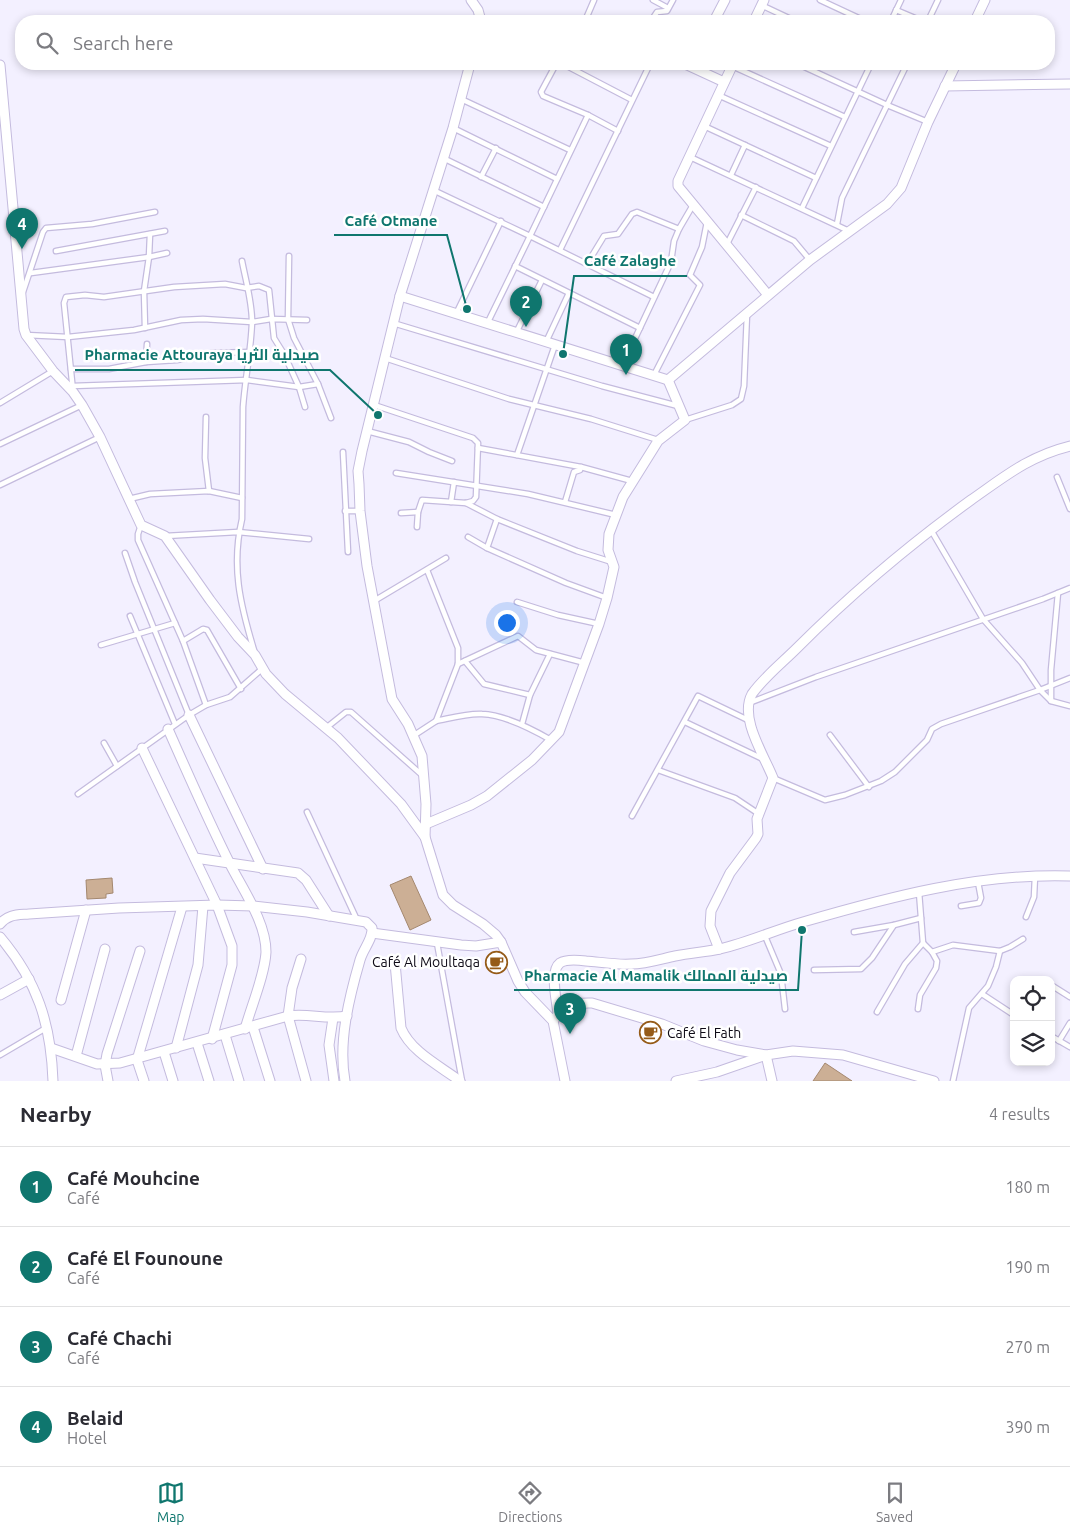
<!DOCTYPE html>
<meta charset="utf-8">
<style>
:root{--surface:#fff;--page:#f7f7f7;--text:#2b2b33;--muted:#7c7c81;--line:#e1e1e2;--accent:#0f766e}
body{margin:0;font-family:Ubuntu,Cairo,sans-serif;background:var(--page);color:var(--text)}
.controls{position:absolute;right:15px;bottom:15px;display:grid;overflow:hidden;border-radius:10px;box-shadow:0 2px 8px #0003}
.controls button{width:45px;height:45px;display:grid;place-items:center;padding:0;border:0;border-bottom:1px solid var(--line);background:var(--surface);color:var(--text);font:25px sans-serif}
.you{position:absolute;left:506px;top:622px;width:18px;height:18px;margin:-12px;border:4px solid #fff;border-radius:50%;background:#1a73e8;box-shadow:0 0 0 8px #1a73e833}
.badge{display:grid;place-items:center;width:32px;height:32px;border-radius:50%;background:var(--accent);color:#fff;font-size:16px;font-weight:700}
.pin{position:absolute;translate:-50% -41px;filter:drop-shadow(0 1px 2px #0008)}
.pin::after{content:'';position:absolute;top:26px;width:18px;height:15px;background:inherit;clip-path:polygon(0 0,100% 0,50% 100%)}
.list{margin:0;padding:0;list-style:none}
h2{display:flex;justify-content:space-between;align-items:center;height:65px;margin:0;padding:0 20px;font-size:21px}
h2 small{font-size:16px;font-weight:400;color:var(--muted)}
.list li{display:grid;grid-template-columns:32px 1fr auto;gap:15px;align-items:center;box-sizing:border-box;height:80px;padding:0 20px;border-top:1px solid var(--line)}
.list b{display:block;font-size:19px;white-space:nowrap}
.list p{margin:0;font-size:16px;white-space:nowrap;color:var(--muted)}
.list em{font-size:16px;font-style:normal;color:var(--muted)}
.icon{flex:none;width:28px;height:28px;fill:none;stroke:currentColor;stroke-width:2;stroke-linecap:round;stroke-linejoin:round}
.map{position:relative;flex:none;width:1070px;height:1081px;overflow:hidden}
.search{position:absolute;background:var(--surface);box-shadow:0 2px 8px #0003;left:15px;right:15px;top:15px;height:55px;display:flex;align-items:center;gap:12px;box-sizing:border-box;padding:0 18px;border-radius:20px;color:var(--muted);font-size:19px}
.sheet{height:385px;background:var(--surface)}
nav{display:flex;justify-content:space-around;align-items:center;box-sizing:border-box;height:70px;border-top:1px solid var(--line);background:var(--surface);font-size:14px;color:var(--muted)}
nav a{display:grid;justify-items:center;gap:2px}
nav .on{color:var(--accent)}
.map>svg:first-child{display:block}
.building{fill:#ccaf95;stroke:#a4886f}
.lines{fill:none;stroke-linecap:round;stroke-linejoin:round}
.lane-casing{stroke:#c4bbde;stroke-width:7}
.street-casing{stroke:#c4bbde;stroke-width:11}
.lane{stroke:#fff;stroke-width:4.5}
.street{stroke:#fff;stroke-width:9}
.labels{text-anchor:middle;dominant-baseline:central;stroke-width:5;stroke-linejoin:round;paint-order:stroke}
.poi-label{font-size:14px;fill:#0e0a16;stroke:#fff;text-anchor:end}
.leader{fill:none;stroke:#0f766e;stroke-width:2}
.callout-dot{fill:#0f766e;stroke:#fff;stroke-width:2}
.callout-label{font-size:15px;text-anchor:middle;font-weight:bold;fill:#0f766e;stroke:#fff;stroke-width:5;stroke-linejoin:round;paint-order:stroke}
</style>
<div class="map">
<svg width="1070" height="1081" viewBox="0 0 1070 1081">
<rect width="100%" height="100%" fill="#f3f0ff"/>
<g class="building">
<path d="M411,876L431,920L410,930L390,885Z"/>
<path d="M112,878L113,893L106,894V898L87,899L86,880Z"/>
<path d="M825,1063L852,1081H813Z"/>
</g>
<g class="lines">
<defs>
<g id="lane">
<path d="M653,0L668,8"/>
<path d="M820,0L865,21"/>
<path d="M761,5L795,21"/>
<path d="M896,10L922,21"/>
<path d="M585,21L594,0"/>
<path d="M651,21L657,12L667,11L673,0"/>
<path d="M891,21L901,0"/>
<path d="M928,21L938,0"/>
<path d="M556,64L541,92L543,96L588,115L618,131"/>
<path d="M563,64L632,100"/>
<path d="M798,64L887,105L928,122"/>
<path d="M732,66L845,117"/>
<path d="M718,95L831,146"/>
<path d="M461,99L570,150"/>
<path d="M704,126L816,178"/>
<path d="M453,128L557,179"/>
<path d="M690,157L849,231"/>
<path d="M443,158L544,207"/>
<path d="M731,175L745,145"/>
<path d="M481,177L496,148"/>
<path d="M433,190L530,236L588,115"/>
<path d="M802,208L871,64"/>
<path d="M741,215L794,241L810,260"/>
<path d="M837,224L842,198L907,64"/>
<path d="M727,244L756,187"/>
<path d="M560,250L650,64"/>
<path d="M56,251L165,231"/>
<path d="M289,256L288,319L294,338L318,384L331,418"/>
<path d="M242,261C246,282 252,301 252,322C251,351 245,379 243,407L242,519C231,566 240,604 254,650"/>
<path d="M587,264L604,236L618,234L632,214L637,212L679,229"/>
<path d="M515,266L640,328"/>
<path d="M31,273L149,257L167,253"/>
<path d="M23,292L43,232L46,228L92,224L155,212"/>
<path d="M456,314L501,221"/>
<path d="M393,323L602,386L678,406"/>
<path d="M487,324L530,236L654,297"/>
<path d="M145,328L144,291L149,257L150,234"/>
<path d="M516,333L542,280"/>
<path d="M26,335L68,337L134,330L181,320L203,319L252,322L271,319L307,320"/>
<path d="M546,342L569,293"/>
<path d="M385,358L509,399L591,419L658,440"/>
<path d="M146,362L147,344"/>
<path d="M622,366L671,262L674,241L679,229L693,205"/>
<path d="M71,369H109L146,362L177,360L213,353L250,352"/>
<path d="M654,375L700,285L690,275L702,247L707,222"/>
<path d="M72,386L247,380L299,387L318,384"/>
<path d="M73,391L64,303L66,297L85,295L104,297L174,287L225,284L246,288L259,286L269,290L274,338L284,354L299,387L305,407"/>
<path d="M0,403L53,371"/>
<path d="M374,405L473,438L478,443L476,497L473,501L466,503L422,500L418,512L417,527"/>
<path d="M206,417L205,458L209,491"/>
<path d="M685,420L732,405L741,399L744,386L747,314"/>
<path d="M367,431L409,442L429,452L452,461"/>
<path d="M0,444L82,405"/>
<path d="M478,448L581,467L632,481"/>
<path d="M343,452L348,552"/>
<path d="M517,455L555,345"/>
<path d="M396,473L528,494L616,515"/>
<path d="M1057,477L1070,509"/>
<path d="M0,485L100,437"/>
<path d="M129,499L150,494L209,491L242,498"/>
<path d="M451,502L454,482"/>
<path d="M565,502L574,472L580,470L581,467"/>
<path d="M466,503L497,519"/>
<path d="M345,511H360"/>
<path d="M401,513L418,512"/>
<path d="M141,525L138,534V540L183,641L206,705"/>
<path d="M931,530L983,619L1022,663L1040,690L1070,678"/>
<path d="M165,536L238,532L309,539"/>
<path d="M468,537L487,548"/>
<path d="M125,553L135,582L189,715"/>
<path d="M607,598L566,583L487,548L497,519L577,551L612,562"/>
<path d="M374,601L446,558"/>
<path d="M517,602L558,615L599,624"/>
<path d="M130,616L175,724"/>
<path d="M183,641L203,629L207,630L241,689"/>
<path d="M101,645L175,623"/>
<path d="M465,661L484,684L530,695"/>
<path d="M458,664L518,636L536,650L585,663"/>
<path d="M1051,701V670L1058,593"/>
<path d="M749,703L816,677L1043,599L1070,588"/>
<path d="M436,721C451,718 468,713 482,714C505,715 532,729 551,740"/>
<path d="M685,722L763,759"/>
<path d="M522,724L530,695L550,654"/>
<path d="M326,728L346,712H351L422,775"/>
<path d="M830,735L869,787"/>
<path d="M413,736L436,721L458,664V648L427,570"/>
<path d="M104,743L117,766"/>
<path d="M658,770L735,798L759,814"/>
<path d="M773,778L825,800L845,795L881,781L895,772L927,740L932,729L941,724L1040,690L1051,701L1070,706"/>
<path d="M78,794L189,715L206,705L230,697L263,668"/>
<path d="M307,812L357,920"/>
<path d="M632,816L698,696L748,720"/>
<path d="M961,906L979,903L981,898L978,882"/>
<path d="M1026,917L1034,897L1035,876"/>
<path d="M854,932L894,925L921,918"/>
<path d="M765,936L781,974L785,1009"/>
<path d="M437,943L462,1081"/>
<path d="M932,952L953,945L1000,951L1010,947L1023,939"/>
<path d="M814,970L861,969L872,958L894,925"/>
<path d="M1051,985L1070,997"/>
<path d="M982,994L1014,1015"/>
<path d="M918,1009L920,995L936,968L937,961L932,952L923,943"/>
<path d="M877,1012L905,964L923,943L919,892"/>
<path d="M1051,1036L1070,1047"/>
<path d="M1059,1041L1070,1023"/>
<path d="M0,1055L46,1028"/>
<path d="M953,1081L969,1008L988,986L996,967L1000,951"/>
</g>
<g id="street">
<path d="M471,0L478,10L481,21"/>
<path d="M714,21L725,0"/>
<path d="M754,21L764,0"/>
<path d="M975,21L985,0"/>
<path d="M470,64L453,128L400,296L362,451L358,471L359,484L360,511L367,566L392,699L408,724L422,756L426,804L425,837L443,895L453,905L483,924L496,935L501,942"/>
<path d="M685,64L724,82"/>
<path d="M733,64L678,181V186L768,295"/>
<path d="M0,65L24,329L26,335L53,371L73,392L82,405L100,437L141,525L165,536L210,600L238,637L255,655L266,674L285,694L338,738L401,804L425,837"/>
<path d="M945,86L1070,84"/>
<path d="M400,296L668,380L810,260L887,204L901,188L928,122L956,64"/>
<path d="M189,715L263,869"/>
<path d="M168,729C188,774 208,820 230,864C243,890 266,922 266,952C265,974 251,1007 245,1029"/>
<path d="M142,748L217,905L232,946V965L212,1039"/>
<path d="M426,824L471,805L487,796L532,760L559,732L599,624L607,598L614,567L608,550L609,534L623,497L658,441L685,420L668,380"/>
<path d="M195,858L298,873L306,880L329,916"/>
<path d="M0,924C8,914 18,915 29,914L119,908L217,905L253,906L307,912L366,922L372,928C373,939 363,949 360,960C349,998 338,1042 345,1081"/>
<path d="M372,933L461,945L476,946L501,942L518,981L525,992L553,1021L565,1081"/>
<path d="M0,937C37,981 51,1023 53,1081"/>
<path d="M719,949L710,926L711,911L730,873L756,838L758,834L757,819L773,778C764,755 739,718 752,694C764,677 782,663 797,648C851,594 909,545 971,500C1004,477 1029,456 1070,446"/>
<path d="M301,959L292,988L288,1016L306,1081"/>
<path d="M395,963L401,1028C411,1052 440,1066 460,1081"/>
<path d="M0,995L29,979"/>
<path d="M61,1000L86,910"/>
<path d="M558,1014C557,1002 549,971 560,963C566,959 578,960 586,961C600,962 616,965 631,964C646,964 661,959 675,956C690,953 705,952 720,949C749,942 775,930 803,922C889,897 979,873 1070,876"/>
<path d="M333,1018L329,1045L334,1081"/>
<path d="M553,1021C562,1008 575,1002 592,1003L662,1024L704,1041L737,1050L766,1055L793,1051L843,1055L934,1081"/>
<path d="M253,1027L270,1081"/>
<path d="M225,1035L239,1081"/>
<path d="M197,1043L209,1081"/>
<path d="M51,1048L97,1064L120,1063L288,1016C308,1013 327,1020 347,1016"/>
<path d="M176,1048L198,965L203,906"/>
<path d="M164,1052L173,1081"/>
<path d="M76,1056L105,949"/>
<path d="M108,1081L105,1065L107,1054L140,951"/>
<path d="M144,1081L137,1060L182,907"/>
<path d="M676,1081L717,1072L766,1055L772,1081"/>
</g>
</defs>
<use href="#lane" class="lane-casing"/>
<use href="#street" class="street-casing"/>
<use href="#lane" class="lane"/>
<use href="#street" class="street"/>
</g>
<defs>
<symbol id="cafe-ring" viewBox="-11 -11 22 22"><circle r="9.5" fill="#fff" stroke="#955b18" stroke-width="1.5"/><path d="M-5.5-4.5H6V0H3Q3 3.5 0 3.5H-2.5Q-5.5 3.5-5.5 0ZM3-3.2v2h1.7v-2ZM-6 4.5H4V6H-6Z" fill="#955b18"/></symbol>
</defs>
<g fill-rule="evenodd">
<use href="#cafe-ring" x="484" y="950" width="25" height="25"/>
<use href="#cafe-ring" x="638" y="1020" width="25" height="25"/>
</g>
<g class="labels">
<g class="poi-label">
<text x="480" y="962">Café Al Moultaqa</text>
<text x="667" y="1033" text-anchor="start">Café El Fath</text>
</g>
</g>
<path class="leader" d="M467 309L447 235H334M563 354L574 276H687M378 415L330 370H75M802 930L798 990H514"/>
<g class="callout-dot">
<circle cx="467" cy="309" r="5"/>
<circle cx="563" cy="354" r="5"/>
<circle cx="378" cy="415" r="5"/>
<circle cx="802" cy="930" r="5"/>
</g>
<g class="callout-label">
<text x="391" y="226">Café Otmane</text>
<text x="630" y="266">Café Zalaghe</text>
<text x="202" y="360">Pharmacie Attouraya صيدلية الثريا</text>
<text x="656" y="981">Pharmacie Al Mamalik صيدلية الممالك</text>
</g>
</svg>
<div class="controls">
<button><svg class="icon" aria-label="locate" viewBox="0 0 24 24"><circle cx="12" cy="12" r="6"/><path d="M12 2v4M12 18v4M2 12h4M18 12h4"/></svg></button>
<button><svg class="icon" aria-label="layers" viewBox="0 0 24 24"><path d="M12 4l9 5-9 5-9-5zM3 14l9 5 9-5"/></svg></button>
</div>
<div class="you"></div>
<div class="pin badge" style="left:626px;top:375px">1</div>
<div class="pin badge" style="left:526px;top:327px">2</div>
<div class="pin badge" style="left:570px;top:1034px">3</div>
<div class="pin badge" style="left:22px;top:249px">4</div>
<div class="search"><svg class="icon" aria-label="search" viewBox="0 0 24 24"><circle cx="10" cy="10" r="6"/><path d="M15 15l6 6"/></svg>Search here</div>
</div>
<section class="sheet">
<h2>Nearby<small>4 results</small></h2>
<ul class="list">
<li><span class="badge">1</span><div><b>Café Mouhcine</b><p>Café</p></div><em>180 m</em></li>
<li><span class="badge">2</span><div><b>Café El Founoune</b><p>Café</p></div><em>190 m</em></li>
<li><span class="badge">3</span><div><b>Café Chachi</b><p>Café</p></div><em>270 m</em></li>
<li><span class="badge">4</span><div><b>Belaid</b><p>Hotel</p></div><em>390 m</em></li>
</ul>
</section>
<nav>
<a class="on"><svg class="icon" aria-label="map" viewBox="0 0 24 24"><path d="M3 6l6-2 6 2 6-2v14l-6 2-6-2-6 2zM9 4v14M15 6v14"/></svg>Map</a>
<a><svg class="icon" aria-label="directions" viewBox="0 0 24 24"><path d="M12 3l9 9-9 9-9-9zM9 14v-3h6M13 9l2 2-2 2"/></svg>Directions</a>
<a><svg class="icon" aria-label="saved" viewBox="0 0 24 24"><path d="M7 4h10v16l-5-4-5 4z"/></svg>Saved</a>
</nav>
